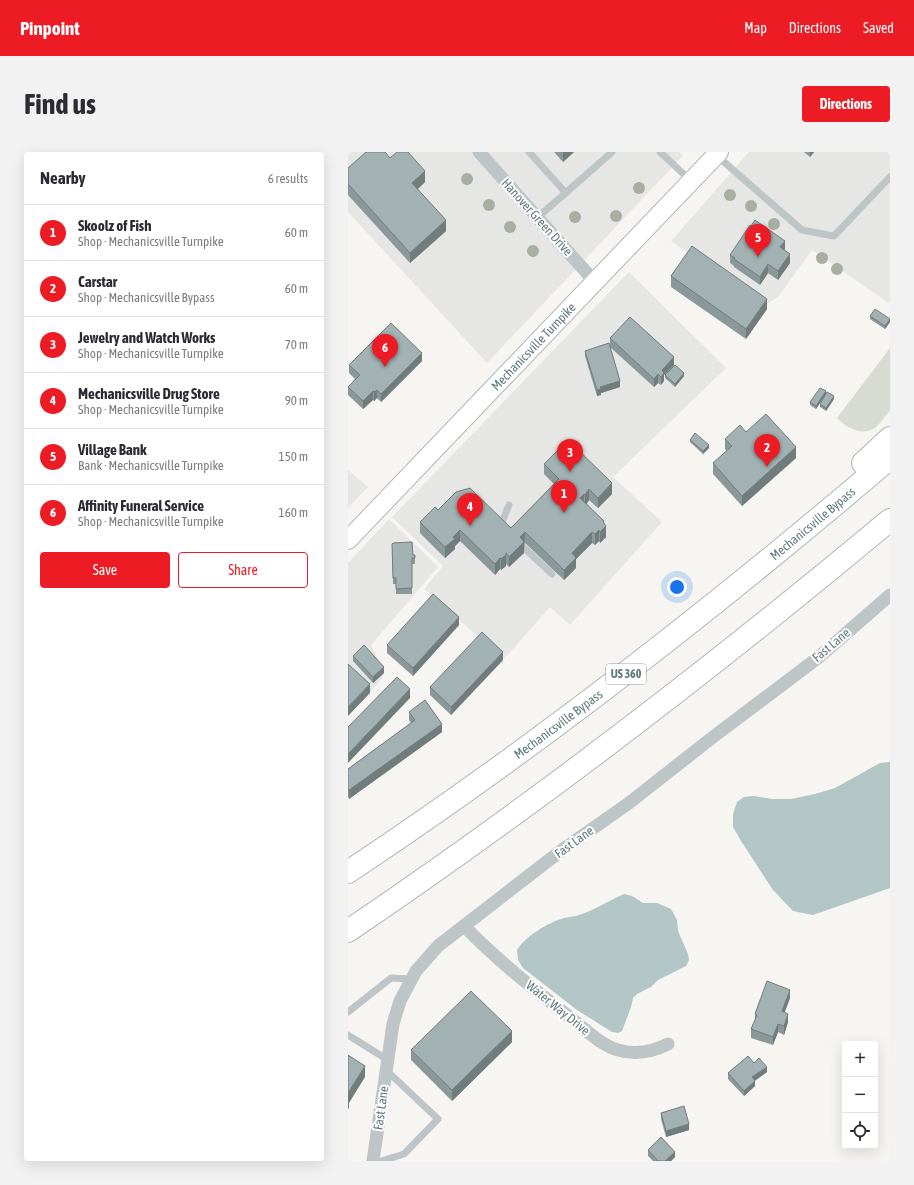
<!DOCTYPE html>
<meta charset="utf-8">
<style>
:root{--surface:#fff;--page:#f2f2f3;--text:#2b2b33;--muted:#7c7c81;--line:#e1e1e2;--accent:#ec1b24}
body{margin:0;font-family:"Asap Condensed",sans-serif;background:var(--page);color:var(--text)}
.controls{position:absolute;right:12px;bottom:12px;display:grid;overflow:hidden;border-radius:4px;box-shadow:0 4px 16px #0002}
.controls button{width:36px;height:36px;display:grid;place-items:center;padding:0;border:0;border-bottom:1px solid var(--line);background:var(--surface);color:var(--text);font:20px sans-serif}
.you{position:absolute;left:329px;top:435px;width:14px;height:14px;margin:-10px;border:3px solid #fff;border-radius:50%;background:#1a73e8;box-shadow:0 0 0 6px #1a73e833}
.badge{display:grid;place-items:center;width:26px;height:26px;border-radius:50%;background:var(--accent);color:#fff;font-size:13px;font-weight:700}
.pin{position:absolute;translate:-50% -33px;filter:drop-shadow(0 1px 2px #0008)}
.pin::after{content:'';position:absolute;top:21px;width:14px;height:12px;background:inherit;clip-path:polygon(0 0,100% 0,50% 100%)}
.list{margin:0;padding:0;list-style:none}
h2{display:flex;justify-content:space-between;align-items:center;height:52px;margin:0;padding:0 16px;font-size:17px}
h2 small{font-size:13px;font-weight:400;color:var(--muted)}
.list li{display:grid;grid-template-columns:26px 1fr auto;gap:12px;align-items:center;box-sizing:border-box;height:56px;padding:0 16px;border-top:1px solid var(--line)}
.list b{display:block;font-size:15px;white-space:nowrap}
.list p{margin:0;font-size:13px;white-space:nowrap;color:var(--muted)}
.list em{font-size:13px;font-style:normal;color:var(--muted)}
.actions{display:flex;gap:8px;padding:12px 16px}
.actions a{flex:1;padding:9px 0;border:1px solid var(--accent);border-radius:4px;text-align:center;font-size:14px;color:var(--accent)}
.actions .main{background:var(--accent);color:#fff}
.icon{flex:none;width:22px;height:22px;fill:none;stroke:currentColor;stroke-width:2;stroke-linecap:round;stroke-linejoin:round}
.map{position:relative;flex:none;width:542px;height:1009px;overflow:hidden;border-radius:4px}
header{display:flex;align-items:center;gap:24px;box-sizing:border-box;height:56px;padding:0 20px;background:var(--accent);color:#fff}
header strong{font-size:19px}
nav{display:flex;gap:22px;margin-inline-start:auto;font-size:14px}
.intro{display:flex;align-items:center;justify-content:space-between;box-sizing:border-box;height:96px;padding:0 24px}
h1{margin:0;font-size:28px}
.button{padding:10px 18px;border-radius:4px;background:var(--accent);color:#fff;font-size:14px;font-weight:700}
main{display:flex;gap:24px;padding:0 24px}
aside{flex:1;background:var(--surface);border-radius:4px;box-shadow:0 4px 16px #0002}
.map>svg:first-child{display:block}
.built{fill:#e6e6e5}
.green{fill:#d7dbd1}
.water{fill:#b1c6c5}
.lines{fill:none;stroke-linecap:round;stroke-linejoin:round}
.secondary-casing{stroke:#aeb8ba;stroke-width:20}
.highway-casing{stroke:#afb6b8;stroke-width:24}
.lane{stroke:#bec5c7;stroke-width:7}
.street{stroke:#bec5c7;stroke-width:13}
.secondary{stroke:#fff;stroke-width:18}
.highway{stroke:#fff;stroke-width:22}
.tree{fill:#a8afa1}
.wall{fill:#8b9899}
.shaded-wall{fill:#717c7d}
.building{fill:#a2b1b2;stroke:#717c7d}
.labels{text-anchor:middle;dominant-baseline:central;stroke-width:4;stroke-linejoin:round;paint-order:stroke}
.shield{fill:#fff;stroke:#8fa2a5;stroke-width:1}
.shield-label{font-size:12px;font-weight:bold;fill:#5f7a7f}
.street-label{font-size:13px;fill:#5f7a7f;stroke:#fff}
</style>
<header>
<strong>Pinpoint</strong>
<nav><a>Map</a><a>Directions</a><a>Saved</a></nav>
</header>
<div class="intro"><h1>Find us</h1><a class="button">Directions</a></div>
<main>
<aside>
<h2>Nearby<small>6 results</small></h2>
<ul class="list">
<li><span class="badge">1</span><div><b>Skoolz of Fish</b><p>Shop · Mechanicsville Turnpike</p></div><em>60 m</em></li>
<li><span class="badge">2</span><div><b>Carstar</b><p>Shop · Mechanicsville Bypass</p></div><em>60 m</em></li>
<li><span class="badge">3</span><div><b>Jewelry and Watch Works</b><p>Shop · Mechanicsville Turnpike</p></div><em>70 m</em></li>
<li><span class="badge">4</span><div><b>Mechanicsville Drug Store</b><p>Shop · Mechanicsville Turnpike</p></div><em>90 m</em></li>
<li><span class="badge">5</span><div><b>Village Bank</b><p>Bank · Mechanicsville Turnpike</p></div><em>150 m</em></li>
<li><span class="badge">6</span><div><b>Affinity Funeral Service</b><p>Shop · Mechanicsville Turnpike</p></div><em>160 m</em></li>
</ul>
<div class="actions"><a class="main">Save</a><a>Share</a></div>
</aside>
<div class="map">
<svg width="542" height="1009" viewBox="0 0 542 1009">
<rect width="100%" height="100%" fill="#f6f5f2"/>
<g class="built">
<path d="M0,0H332L335,4L139,211L0,60Z"/>
<path d="M401,0H542V152L464,98L430,145L421,151L410,147L323,89Z"/>
<path d="M281,120L378,216L265,325L314,370L222,473L202,455L156,507L76,437L95,414L44,365Z"/>
<path d="M0,318L20,335L0,356Z"/>
<path d="M41,367L90,415L23,493L36,519L33,528L0,563V411Z"/>
</g>
<path class="green" d="M542,196V259C537,264 532,272 527,276C513,285 498,275 489,266Z"/>
<g class="water">
<path d="M542,610V736L465,763L445,759L425,738L393,689L385,675V662L389,650L396,645L406,644L424,647H443L467,642L487,636L532,611Z"/>
<path d="M276,742L284,744L295,751H309L323,757L329,768L330,779L340,802L341,808L338,814L310,828L303,835L289,842L285,846L283,855L274,879L270,881L264,880L229,858L175,816L170,808L169,798C178,784 199,771 216,766C220,765 224,765 228,764C245,759 260,749 276,742Z"/>
</g>
<g class="lines">
<defs>
<g id="secondary">
<path id="s1" d="M0,388L371,0"/>
</g>
<g id="highway">
<path d="M515,311L542,286"/>
<path id="s2" d="M0,720C190,594 369,454 542,306"/>
<path d="M0,779C188,652 368,513 542,368"/>
</g>
</defs>
<use href="#secondary" class="secondary-casing"/>
<use href="#highway" class="highway-casing"/>
<g class="lane">
<path d="M181,0L218,41"/>
<path d="M312,0L343,29"/>
<path d="M368,3L454,78L486,84L542,25"/>
<path d="M189,66L264,0"/>
<path d="M157,375L154,370L161,353"/>
<path d="M174,394L204,422"/>
<path d="M0,860L43,826L63,827"/>
<path d="M0,883L40,908"/>
<path d="M33,1009L56,1002L90,967L38,918"/>
</g>
<g class="street">
<path d="M131,0L247,130"/>
<path d="M116,774C149,808 187,838 224,867C238,878 253,893 270,898C287,903 304,900 320,892"/>
<path d="M25,1009L45,872L52,849L68,819L90,794L214,698L281,651L365,585L471,505L542,443"/>
</g>
<use href="#secondary" class="secondary"/>
<use href="#highway" class="highway"/>
</g>
<g class="tree">
<circle cx="119" cy="27" r="6"/>
<circle cx="291" cy="36" r="6"/>
<circle cx="382" cy="43" r="6"/>
<circle cx="141" cy="53" r="6"/>
<circle cx="403" cy="54" r="6"/>
<circle cx="268" cy="64" r="6"/>
<circle cx="227" cy="65" r="6"/>
<circle cx="426" cy="72" r="6"/>
<circle cx="162" cy="75" r="6"/>
<circle cx="185" cy="99" r="6"/>
<circle cx="474" cy="106" r="6"/>
<circle cx="489" cy="117" r="6"/>
</g>
<g class="wall">
<path d="M206,0H226L215,10Z"/>
<path d="M456,0H466L462,5Z"/>
<path d="M42,6L77,30L70,37L98,79L62,111L0,43V16Z"/>
<path d="M437,97L436,98L442,111L430,128L420,121L412,133L386,115V114L382,111V103Z"/>
<path d="M323,124L419,157L398,187L323,135Z"/>
<path d="M522,164L542,170L537,177L522,167Z"/>
<path d="M262,186L326,213L316,223V229L313,233L310,231L306,235L262,195L272,235L253,241V243L249,244L237,204V199L262,195Z"/>
<path d="M74,209L33,250L29,246L26,249L25,248L15,257L0,243V235L7,227L1,221V213Z"/>
<path d="M317,223L336,224L327,235L317,226Z"/>
<path d="M478,242L468,257L462,253V250Z"/>
<path d="M486,247L478,259L472,255V252Z"/>
<path d="M398,280L448,306L394,354L365,322V311L379,299L377,297V287Z"/>
<path d="M342,288L361,296L355,302L342,290Z"/>
<path d="M196,312L264,342L250,356L241,348L239,352L256,371L258,385L252,391L251,389L247,393L244,391L228,407V416L216,428L177,391L176,392V401L161,415L158,412V414L153,418L152,417L147,423L112,389L107,394V397L97,406L72,381V370L163,376L206,332L196,322Z"/>
<path d="M44,392L65,403H67V412H64V442H48V432H45Z"/>
<path d="M111,473L65,524L39,501V493Z"/>
<path d="M5,504L36,521L25,531L5,509Z"/>
<path d="M155,508L103,563L82,543V535Z"/>
<path d="M61,560L94,580L1,647L0,645V617L63,571L61,568Z"/>
<path d="M442,846L436,860L440,870L436,883L430,880L425,893L403,886V877L407,868V862Z"/>
<path d="M164,890L104,949L63,908V898Z"/>
<path d="M406,911L419,920L407,928V934L396,944L380,927V921Z"/>
<path d="M313,961L341,978L318,985L313,967Z"/>
<path d="M300,998L327,1005L323,1009H305L300,1004Z"/>
</g>
<g class="shaded-wall">
<path d="M215,0H226L215,10Z"/>
<path d="M462,0H466L462,5Z"/>
<path d="M77,19V30L64,42V31Z"/>
<path d="M98,68V79L62,111V101Z"/>
<path d="M437,89V97L432,104V95Z"/>
<path d="M442,102V111L430,128V119Z"/>
<path d="M420,112V121L412,133V125Z"/>
<path d="M419,147V157L398,187V177Z"/>
<path d="M542,167V170L537,177V174Z"/>
<path d="M74,201V209L33,250V242Z"/>
<path d="M326,205V213L316,223V229L313,233V225L314,218Z"/>
<path d="M336,221V224L327,235V232Z"/>
<path d="M310,222V231L306,235V227Z"/>
<path d="M272,229V235L253,241V243L249,244V238L252,235Z"/>
<path d="M29,238V246L26,249V240Z"/>
<path d="M25,239V248L15,257V249Z"/>
<path d="M478,239V242L468,257V254Z"/>
<path d="M486,244V247L478,259V256Z"/>
<path d="M361,293V296L355,302V299Z"/>
<path d="M448,295V306L394,354V344Z"/>
<path d="M264,331V342L250,356V346Z"/>
<path d="M241,337V348L237,354V343Z"/>
<path d="M236,342V352L232,346Z"/>
<path d="M256,369V377L258,374V385L252,391V380L255,370Z"/>
<path d="M112,378V389L107,394V397L97,406V395L105,385Z"/>
<path d="M251,378V389L247,393V382Z"/>
<path d="M177,380L176,401L161,415V405L172,385Z"/>
<path d="M244,380V391L228,407V416L216,428V418L224,401Z"/>
<path d="M158,403V414L153,418V407Z"/>
<path d="M152,406V417L147,423V412Z"/>
<path d="M111,465V473L65,524V516Z"/>
<path d="M155,500V508L103,563V555Z"/>
<path d="M36,515V521L25,531V525Z"/>
<path d="M22,532V541L0,564V555Z"/>
<path d="M62,537V546L0,611V602Z"/>
<path d="M94,572V580L1,647V638Z"/>
<path d="M442,838V846L434,868V859Z"/>
<path d="M440,862V870L436,883V874Z"/>
<path d="M430,872V880L425,893V885Z"/>
<path d="M164,879V890L104,949V938Z"/>
<path d="M17,914V925L1,951V956L0,957V941Z"/>
<path d="M419,915V920L404,931V925Z"/>
<path d="M407,929V934L396,944V939Z"/>
<path d="M341,972V978L318,985V979Z"/>
<path d="M327,1000V1005L323,1009H317Z"/>
</g>
<g class="building">
<path d="M18,0H37L42,6L49,0H60L77,19L64,31L98,68L62,101L0,32V16Z"/>
<path d="M407,68L437,89L432,95L442,102L430,119L420,112L412,125L386,107L387,106L382,103L402,73L403,74Z"/>
<path d="M344,94L419,147L398,177L323,124Z"/>
<path d="M527,157L542,167L537,174L522,164Z"/>
<path d="M282,165L326,205L314,218L316,221L313,225L310,222L306,227L262,186Z"/>
<path d="M43,171L74,201L33,242L29,238L26,240L25,239L15,249L0,235L12,223L1,213Z"/>
<path d="M261,191L272,229L252,235L253,237L249,238L237,199Z"/>
<path d="M327,213L336,221L327,232L317,223Z"/>
<path d="M472,236L478,239L468,254L462,250Z"/>
<path d="M479,240L486,244L478,256L472,252Z"/>
<path d="M418,262L448,295L394,344L365,311L384,294L377,287L392,273L398,280Z"/>
<path d="M347,281L361,293L355,299L342,288Z"/>
<path d="M222,290L264,331L250,346L241,337L237,343L236,342L232,346L256,369L255,370L258,374L252,380L251,378L247,382L244,380L224,401L228,406L216,418L177,380L172,385L176,390L161,405L158,401V403L153,407L152,406L147,412L112,378L105,385L107,387L97,395L72,370L87,355L90,358L108,340L122,336L163,376L211,327L196,312L210,298L212,300Z"/>
<path d="M64,390L65,403H67V406H64V436L48,437V426H45L44,392L45,391Z"/>
<path d="M85,442L111,465L65,516L39,493Z"/>
<path d="M134,480L155,500L103,555L82,535Z"/>
<path d="M16,493L36,515L25,525L5,504Z"/>
<path d="M0,512L22,532L0,555Z"/>
<path d="M49,525L62,537L0,602V575Z"/>
<path d="M77,548L94,572L1,638L0,637V617L67,568L61,560Z"/>
<path d="M419,829L442,838L434,859L440,862L436,874L430,872L425,885L403,877L409,863L407,862Z"/>
<path d="M123,839L164,879L104,938L63,898Z"/>
<path d="M0,903L17,914L0,941Z"/>
<path d="M400,904L406,911L411,906L419,915L404,925L407,929L396,939L380,921Z"/>
<path d="M336,954L341,972L318,979L313,961Z"/>
<path d="M313,985L327,1000L317,1009H310L300,998Z"/>
</g>
<g class="labels">
<rect class="shield" x="258" y="512" width="40" height="20" rx="3"/>
<g class="shield-label">
<text x="278" y="522">US 360</text>
</g>
<g class="street-label">
<text transform="translate(189 65) rotate(48)">Hanover Green Drive</text>
<text stroke="none"><textPath href="#s1" startOffset="268">Mechanicsville Turnpike</textPath></text>
<text stroke="none"><textPath href="#s2" startOffset="581">Mechanicsville Bypass</textPath></text>
<text transform="translate(483 493) rotate(-40)">Fast Lane</text>
<text stroke="none"><textPath href="#s2" startOffset="257">Mechanicsville Bypass</textPath></text>
<text transform="translate(226 690) rotate(-36)">Fast Lane</text>
<text transform="translate(210 856) rotate(39)">Water Way Drive</text>
<text transform="translate(33 956) rotate(-82)">Fast Lane</text>
</g>
</g>
</svg>
<div class="controls">
<button>+</button>
<button>−</button>
<button><svg class="icon" aria-label="locate" viewBox="0 0 24 24"><circle cx="12" cy="12" r="6"/><path d="M12 2v4M12 18v4M2 12h4M18 12h4"/></svg></button>
</div>
<div class="you"></div>
<div class="pin badge" style="left:216px;top:361px">1</div>
<div class="pin badge" style="left:419px;top:315px">2</div>
<div class="pin badge" style="left:222px;top:320px">3</div>
<div class="pin badge" style="left:122px;top:374px">4</div>
<div class="pin badge" style="left:410px;top:105px">5</div>
<div class="pin badge" style="left:37px;top:215px">6</div>
</div>
</main>
